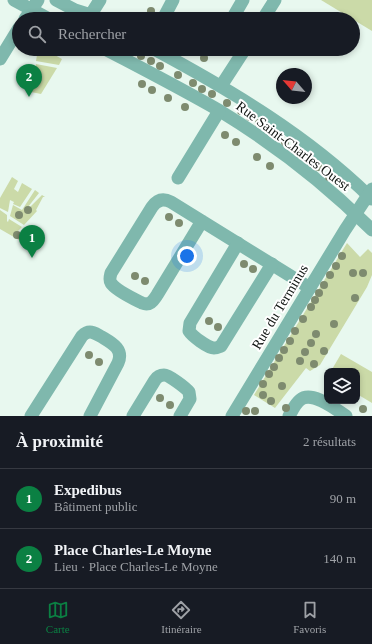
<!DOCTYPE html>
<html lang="fr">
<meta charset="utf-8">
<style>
:root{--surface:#171b24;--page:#20242c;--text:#f1f3f6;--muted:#9ea1a6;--line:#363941;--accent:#0b8043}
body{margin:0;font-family:"Times New Roman",serif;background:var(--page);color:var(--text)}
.controls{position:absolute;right:12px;bottom:12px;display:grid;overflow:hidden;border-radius:8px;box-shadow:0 2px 6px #0003}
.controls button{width:36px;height:36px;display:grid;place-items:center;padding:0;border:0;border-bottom:1px solid var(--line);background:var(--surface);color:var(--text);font:20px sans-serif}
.compass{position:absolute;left:276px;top:68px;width:36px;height:36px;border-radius:50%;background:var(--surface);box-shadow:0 2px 6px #0003;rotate:298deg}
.you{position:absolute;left:187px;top:256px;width:14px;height:14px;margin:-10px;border:3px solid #fff;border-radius:50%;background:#1a73e8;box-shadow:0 0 0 6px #1a73e833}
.badge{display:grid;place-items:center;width:26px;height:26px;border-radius:50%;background:var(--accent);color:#fff;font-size:13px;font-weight:700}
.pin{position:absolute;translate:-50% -33px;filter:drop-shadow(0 1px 2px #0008)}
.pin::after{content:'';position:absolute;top:21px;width:14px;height:12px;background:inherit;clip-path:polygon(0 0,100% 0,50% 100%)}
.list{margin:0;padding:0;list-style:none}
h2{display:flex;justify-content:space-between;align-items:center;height:52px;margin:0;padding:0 16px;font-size:17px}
h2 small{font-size:13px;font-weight:400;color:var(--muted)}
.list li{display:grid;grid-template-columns:26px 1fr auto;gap:12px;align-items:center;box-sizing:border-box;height:60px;padding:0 16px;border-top:1px solid var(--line)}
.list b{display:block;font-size:15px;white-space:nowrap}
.list p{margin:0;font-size:13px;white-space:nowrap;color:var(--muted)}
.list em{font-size:13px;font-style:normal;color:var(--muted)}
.icon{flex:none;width:22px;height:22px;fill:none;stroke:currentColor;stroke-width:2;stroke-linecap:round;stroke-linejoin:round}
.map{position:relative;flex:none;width:372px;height:416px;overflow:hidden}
.search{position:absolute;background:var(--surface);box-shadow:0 2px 6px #0003;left:12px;right:12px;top:12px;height:44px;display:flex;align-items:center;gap:10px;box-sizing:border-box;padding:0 14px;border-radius:22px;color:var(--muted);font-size:15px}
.sheet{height:172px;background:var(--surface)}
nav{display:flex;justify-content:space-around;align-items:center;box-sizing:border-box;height:56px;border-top:1px solid var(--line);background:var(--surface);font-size:11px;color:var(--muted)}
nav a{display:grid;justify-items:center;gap:2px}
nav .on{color:var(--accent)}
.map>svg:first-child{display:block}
.green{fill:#cbdaa8}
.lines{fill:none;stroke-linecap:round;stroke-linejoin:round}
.minor{stroke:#7fb8ad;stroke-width:13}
.tree{fill:#7e8b6f}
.labels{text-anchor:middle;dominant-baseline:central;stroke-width:4;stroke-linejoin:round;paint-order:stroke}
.street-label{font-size:14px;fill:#0f1411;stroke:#fff}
</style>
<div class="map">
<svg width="372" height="416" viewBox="0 0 372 416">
<rect width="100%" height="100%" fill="#e8f8ef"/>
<g class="green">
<path d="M321,0H372V31Z"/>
<path d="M38,49H44L62,59L59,65L36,61Z"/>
<path d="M36,64L57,68L41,94L31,92Z"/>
<path d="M12,177L18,181L14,189L18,192L22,183L32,189L20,207L13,204L14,202L10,200L8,212L0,208V198Z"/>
<path d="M35,190L39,193L28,207L29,208L42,195L45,197H43L36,210L37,211L24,225L10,216L13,205L22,210Z"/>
<path d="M0,210L7,215V221L8,222L9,219L22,227L17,232L30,239L26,244L0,229Z"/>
<path d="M347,243L360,257L368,249L372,253V275L367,287L320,365L310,371L306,368L275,408L254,395Z"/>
<path d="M341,354L372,372V403L357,394V371H331Z"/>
</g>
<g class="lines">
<g class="minor">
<path d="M14,0L49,19"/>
<path d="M56,0L75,10L91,15L98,19"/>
<path d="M25,19L38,0"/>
<path d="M88,19L100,0"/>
<path d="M163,19L173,0"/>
<path d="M232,19L243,0"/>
<path d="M263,19L275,0"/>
<path d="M105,49C143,69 182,89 220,111C274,144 327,185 372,230"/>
<path d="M154,49C232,91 308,136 372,199"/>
<path d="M0,59L19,28"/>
<path d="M221,86L245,49"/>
<path d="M178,178L219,111"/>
<path d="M202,221L157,295C153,301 150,306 142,303C134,299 115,290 111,283C109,280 110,277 111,273L152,207C157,200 163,198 171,202L310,288"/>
<path d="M238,243L190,323L189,331C192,336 208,348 214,348C218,348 218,347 221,346L272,264"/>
<path d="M31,416L82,336C84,334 87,332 90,332C94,332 98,335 102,337C112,343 124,349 118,363L90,416"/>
<path d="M133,416L155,380C157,377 160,375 164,375C169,375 186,388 189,392L190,399L180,416"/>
<path d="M232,416L345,230L372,189"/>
<path d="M289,416C292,411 295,404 300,400C312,390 335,409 346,416"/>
</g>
</g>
<g class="tree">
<circle cx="151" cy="11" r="4"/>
<circle cx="141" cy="56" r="4"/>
<circle cx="204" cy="58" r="4"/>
<circle cx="151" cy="61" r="4"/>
<circle cx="160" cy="66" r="4"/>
<circle cx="178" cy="75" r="4"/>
<circle cx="193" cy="83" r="4"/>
<circle cx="142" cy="84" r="4"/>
<circle cx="202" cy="89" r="4"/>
<circle cx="152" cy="90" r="4"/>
<circle cx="212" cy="94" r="4"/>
<circle cx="168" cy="98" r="4"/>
<circle cx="227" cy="103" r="4"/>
<circle cx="185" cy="107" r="4"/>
<circle cx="241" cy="111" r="4"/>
<circle cx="250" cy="117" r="4"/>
<circle cx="259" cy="123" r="4"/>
<circle cx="273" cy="133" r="4"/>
<circle cx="225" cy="135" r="4"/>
<circle cx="236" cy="142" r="4"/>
<circle cx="285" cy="142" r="4"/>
<circle cx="294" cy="149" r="4"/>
<circle cx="304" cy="156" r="4"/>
<circle cx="257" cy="157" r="4"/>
<circle cx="270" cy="166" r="4"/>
<circle cx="318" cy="167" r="4"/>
<circle cx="329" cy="177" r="4"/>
<circle cx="28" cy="210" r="4"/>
<circle cx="19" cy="215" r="4"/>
<circle cx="169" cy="217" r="4"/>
<circle cx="179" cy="223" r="4"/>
<circle cx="17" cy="235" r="4"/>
<circle cx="342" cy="256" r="4"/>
<circle cx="244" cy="264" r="4"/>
<circle cx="336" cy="266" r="4"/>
<circle cx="253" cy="269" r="4"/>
<circle cx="353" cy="273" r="4"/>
<circle cx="363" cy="273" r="4"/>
<circle cx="330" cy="275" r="4"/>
<circle cx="135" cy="276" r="4"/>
<circle cx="145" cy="281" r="4"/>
<circle cx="324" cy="285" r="4"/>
<circle cx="319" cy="293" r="4"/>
<circle cx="355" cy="298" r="4"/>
<circle cx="315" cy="300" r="4"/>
<circle cx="311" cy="307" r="4"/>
<circle cx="303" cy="319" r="4"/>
<circle cx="209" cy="321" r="4"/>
<circle cx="334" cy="324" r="4"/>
<circle cx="218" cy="327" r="4"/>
<circle cx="295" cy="331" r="4"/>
<circle cx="316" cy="334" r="4"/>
<circle cx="290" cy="341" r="4"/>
<circle cx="311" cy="343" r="4"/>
<circle cx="284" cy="350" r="4"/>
<circle cx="324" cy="351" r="4"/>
<circle cx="305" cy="352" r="4"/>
<circle cx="89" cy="355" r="4"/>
<circle cx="279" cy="358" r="4"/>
<circle cx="300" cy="361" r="4"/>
<circle cx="99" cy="362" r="4"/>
<circle cx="314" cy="364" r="4"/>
<circle cx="274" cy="367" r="4"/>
<circle cx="269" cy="374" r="4"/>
<circle cx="263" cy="384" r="4"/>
<circle cx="282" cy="386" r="4"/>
<circle cx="263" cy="395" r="4"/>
<circle cx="160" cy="398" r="4"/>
<circle cx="271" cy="401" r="4"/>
<circle cx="170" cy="405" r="4"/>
<circle cx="286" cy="408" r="4"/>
<circle cx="363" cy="409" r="4"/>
<circle cx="246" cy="411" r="4"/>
<circle cx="255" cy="411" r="4"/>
</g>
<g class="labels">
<g class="street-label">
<text transform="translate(293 146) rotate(37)">Rue Saint-Charles Ouest</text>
<text transform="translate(280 307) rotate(-59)">Rue du Terminus</text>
</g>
</g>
</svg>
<div class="controls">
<button><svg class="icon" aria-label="layers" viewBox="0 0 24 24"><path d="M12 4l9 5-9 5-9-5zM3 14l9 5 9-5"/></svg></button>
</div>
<svg class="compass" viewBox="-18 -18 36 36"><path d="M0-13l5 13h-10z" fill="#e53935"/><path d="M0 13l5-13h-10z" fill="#9ea1a6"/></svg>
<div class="you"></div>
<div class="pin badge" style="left:32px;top:258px">1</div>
<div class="pin badge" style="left:29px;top:97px">2</div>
<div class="search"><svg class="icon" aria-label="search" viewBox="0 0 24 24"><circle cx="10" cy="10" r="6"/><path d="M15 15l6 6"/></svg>Rechercher</div>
</div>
<section class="sheet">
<h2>À proximité<small>2 résultats</small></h2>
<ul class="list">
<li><span class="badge">1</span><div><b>Expedibus</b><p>Bâtiment public</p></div><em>90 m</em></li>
<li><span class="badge">2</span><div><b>Place Charles-Le Moyne</b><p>Lieu · Place Charles-Le Moyne</p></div><em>140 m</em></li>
</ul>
</section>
<nav>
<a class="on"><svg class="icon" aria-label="map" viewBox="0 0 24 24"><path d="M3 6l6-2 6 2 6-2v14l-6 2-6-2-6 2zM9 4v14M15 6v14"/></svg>Carte</a>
<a><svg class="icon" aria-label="directions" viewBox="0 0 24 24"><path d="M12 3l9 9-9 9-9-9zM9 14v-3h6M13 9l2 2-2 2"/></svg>Itinéraire</a>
<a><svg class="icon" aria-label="saved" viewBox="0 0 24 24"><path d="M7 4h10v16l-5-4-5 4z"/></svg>Favoris</a>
</nav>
